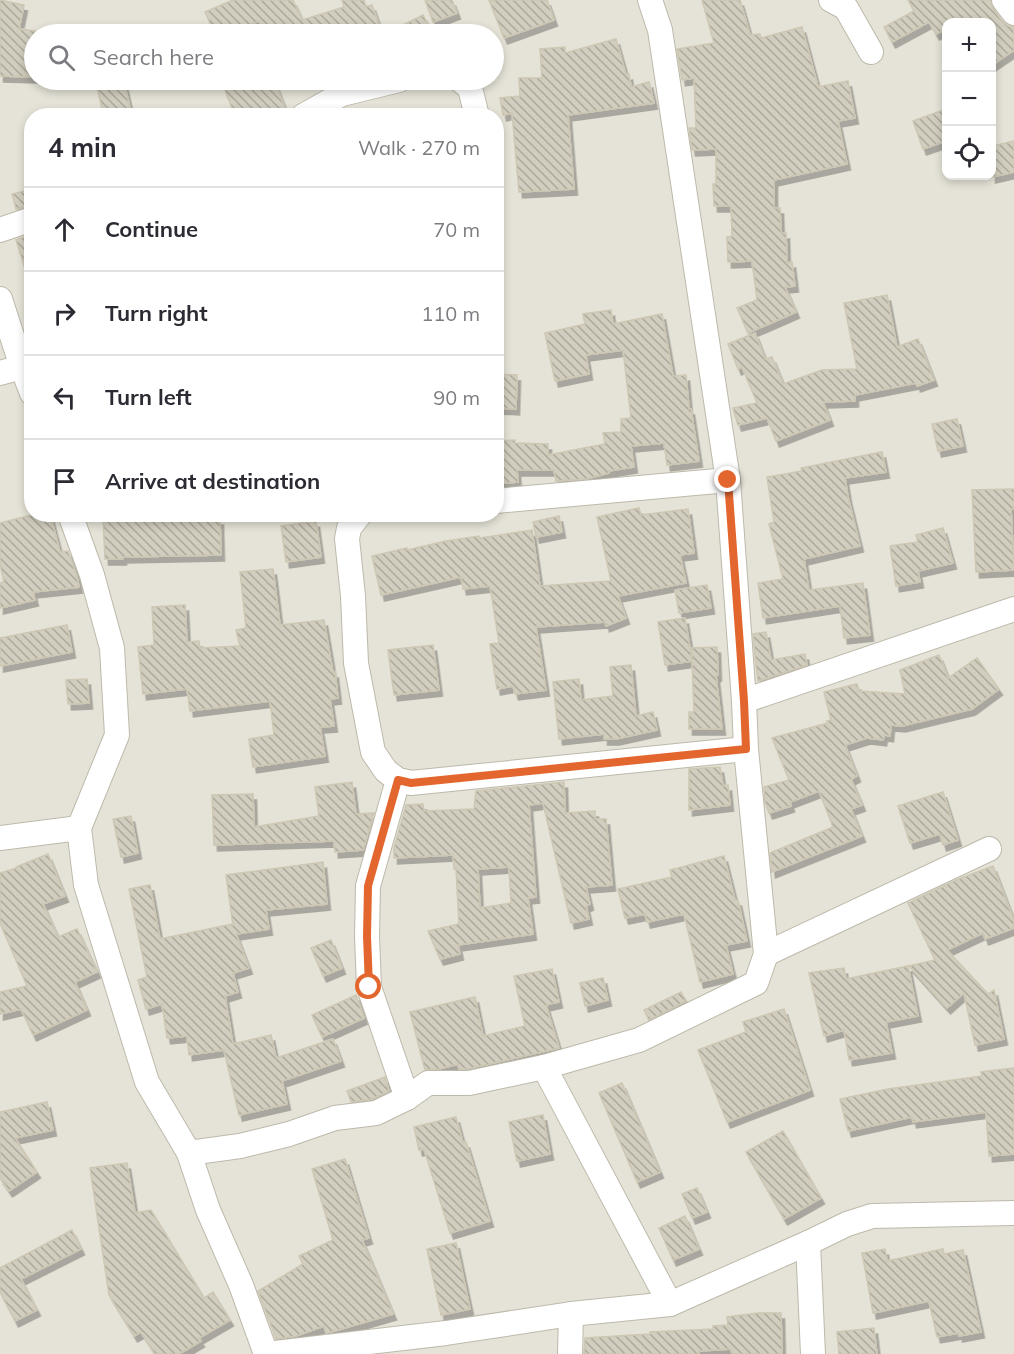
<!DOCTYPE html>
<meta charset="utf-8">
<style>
:root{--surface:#fff;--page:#f2f2f3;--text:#2b2b33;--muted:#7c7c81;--line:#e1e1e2}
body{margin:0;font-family:Mulish,sans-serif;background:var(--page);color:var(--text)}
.controls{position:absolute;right:18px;top:18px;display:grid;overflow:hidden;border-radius:12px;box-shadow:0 3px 9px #0003}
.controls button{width:54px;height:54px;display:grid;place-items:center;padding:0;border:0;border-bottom:2px solid var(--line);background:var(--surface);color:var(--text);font:30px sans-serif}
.stop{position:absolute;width:18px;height:18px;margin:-14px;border:4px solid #e3662e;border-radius:50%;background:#fff}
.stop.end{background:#e3662e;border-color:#fff;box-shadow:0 2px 6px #0008}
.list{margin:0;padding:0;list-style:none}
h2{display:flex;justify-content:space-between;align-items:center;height:78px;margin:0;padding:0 24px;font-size:26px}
h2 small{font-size:20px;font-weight:400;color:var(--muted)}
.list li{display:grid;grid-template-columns:39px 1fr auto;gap:18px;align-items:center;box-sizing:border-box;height:84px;padding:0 24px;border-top:2px solid var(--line)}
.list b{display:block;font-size:22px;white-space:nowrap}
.list em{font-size:20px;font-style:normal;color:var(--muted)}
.icon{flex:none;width:33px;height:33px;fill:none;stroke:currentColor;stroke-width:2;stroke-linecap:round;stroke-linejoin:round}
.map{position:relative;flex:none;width:1014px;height:1354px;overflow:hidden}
.search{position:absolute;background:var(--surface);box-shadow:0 3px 9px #0003;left:24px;top:24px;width:480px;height:66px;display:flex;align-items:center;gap:15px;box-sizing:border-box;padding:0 21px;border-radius:33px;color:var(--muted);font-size:22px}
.panel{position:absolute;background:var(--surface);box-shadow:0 3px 9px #0003;left:24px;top:108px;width:480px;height:414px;border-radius:24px}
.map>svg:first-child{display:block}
.residential{fill:#e5e3d7;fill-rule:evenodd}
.building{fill:url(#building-back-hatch);stroke:#cdc7b3;stroke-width:1.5;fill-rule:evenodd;filter:url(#shadow)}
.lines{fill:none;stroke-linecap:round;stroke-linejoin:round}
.minor-casing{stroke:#bdb9ab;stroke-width:26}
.minor{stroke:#fff;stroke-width:24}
.route{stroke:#e3662e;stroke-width:8}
</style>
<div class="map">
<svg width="1014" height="1354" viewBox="0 0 1014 1354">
<defs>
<pattern id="building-back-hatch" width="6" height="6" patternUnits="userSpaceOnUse" patternTransform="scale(1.5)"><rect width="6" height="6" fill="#d2cebf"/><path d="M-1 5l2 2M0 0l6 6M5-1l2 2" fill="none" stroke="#aca99c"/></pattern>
<filter id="shadow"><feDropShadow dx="3.5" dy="6" stdDeviation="0" flood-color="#0004"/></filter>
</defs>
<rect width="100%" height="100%" fill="#f2f1e8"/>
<path class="residential" d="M0,0H1014V1354H0ZM946,22H992V176H946ZM34,34H494V80H34ZM32,116H496V514H32Z"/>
<g class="building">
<path d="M0,0L24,5L19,29L35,31L34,77L0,76Z"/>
<path d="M233,0H293L302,20L344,7L342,0H364L366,7L372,5L382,34H264L259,21L227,34H215L205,12Z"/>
<path d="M425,0H452L457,13L433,22Z"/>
<path d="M489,0H547L554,20L504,38Z"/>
<path d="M702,0H740L750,35L760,34L761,38L802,27L818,87L848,81L855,118L838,121L847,164L774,180V208H780L781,234L786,233L787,263L792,262L795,286L785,287L796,312L748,333L737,308L757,300L752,261L728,262L727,239V237L732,236L731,206H714L713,184H716V149L692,150L689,128H696L694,78L682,80L677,49L714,43Z"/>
<path d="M908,0H990L993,9L1003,22L1008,26L1014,27V50L992,65V22H946V29L936,34L929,22L892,42L884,27L914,11Z"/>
<path d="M423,15L433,34H385Z"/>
<path d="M616,39L626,75L629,74L631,87L649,82L654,103L568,115L574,189L519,192L512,113L503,115L500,98L520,96L519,78H542L540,49L565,47V53Z"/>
<path d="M221,80H274L288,116H235Z"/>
<path d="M124,82L130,108L103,114L97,87Z"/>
<path d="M946,109V141L923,149L913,121Z"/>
<path d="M1014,141V172L992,177V146Z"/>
<path d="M29,190L32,205L16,209L12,194Z"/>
<path d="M30,235L32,239V277L28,278L16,240Z"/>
<path d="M887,295L897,347L918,339L934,380L917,386L916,383L855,395V401L823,402L830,420L776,441L767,418L738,425L733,408L757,403L742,367L738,369L728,344L755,333L765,359L772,357L783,384L822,370L857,369L844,303Z"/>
<path d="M611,310L613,324L662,314L673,376L686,375L689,409H691L699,461L667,465L664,443L631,446L634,467L609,471V473L586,479L556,481L554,470H517L518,482L496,484V441L515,440V443L548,444V455L605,444L603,433L621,432V419L631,418L623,350L586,355L589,374L555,381L545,333L585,324L583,314Z"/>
<path d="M496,374L517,375L516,409L496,408Z"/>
<path d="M957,419L963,446L938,451L932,424Z"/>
<path d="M882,452L886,472L845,478L848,497L860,546L804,559L809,590L863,583L870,635L844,638L840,606L763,618L758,583L783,579L769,524L774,522L767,477L802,471L801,468Z"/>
<path d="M1014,489V509H1011L1014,570L976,572L972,490Z"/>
<path d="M639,508L641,515L688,509L694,553L680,555L686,583L618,596L626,618L606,626L605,622L536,627L546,690L515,694L513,686L497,689L490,644L499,643L490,586L463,589L461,577L381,595L372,556L407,548V550L446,541L479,536L480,538L532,530L540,586L611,581L597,517Z"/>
<path d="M35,514H50L60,552L68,551L77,577L79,587L33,592L35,600L0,608V583L4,582L0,565V523Z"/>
<path d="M122,516V521L220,519L221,555L123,557V559H105L103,517Z"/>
<path d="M559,516L562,532L536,537L533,522Z"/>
<path d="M316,521L321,557L286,562L281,526Z"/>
<path d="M943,528L953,563L918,571L920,582L896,586L890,546L918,542L916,535Z"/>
<path d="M273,569L280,625L324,620L333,673L335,672L338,698L330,699L334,726L320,727L325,756L253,767L249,739L274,735L270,701L190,711L187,689L143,694L138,647L154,645L152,607L185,605L187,642L199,641L200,648L240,646L236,630L246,628L240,572Z"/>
<path d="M707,585L711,608L679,613L675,590Z"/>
<path d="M685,618L692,660V648L717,647L718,675L716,676L722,729H689V712H694L692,661L665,665L658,622Z"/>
<path d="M67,625L72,652L0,666V638Z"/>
<path d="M766,632L771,660L805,654L807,665L758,681L756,666L753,634Z"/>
<path d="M433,645L439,690L394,695L388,650Z"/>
<path d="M939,655L948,678L977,658L999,689L972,709L902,726L891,725L890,736L884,735L883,740L867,738L845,745L857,776L851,779L862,805L851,809L862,836L772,872L770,853L833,827L819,791L790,802L791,806L769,813L765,802L764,787L789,780L772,738L828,723L827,721L831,720L824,692L857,684L859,691L905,694L900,670Z"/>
<path d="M631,665L636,716L653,712L657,730L616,739H604V734L559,739L553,682L579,679L581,700L613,696L610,667Z"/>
<path d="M87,679L89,703L68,704L66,680Z"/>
<path d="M720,767L723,786L728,785L730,805L689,810V769Z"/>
<path d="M352,782L356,814L374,813L363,850L335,852L334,841L214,845L212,795L253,794L254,827L319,816L315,787Z"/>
<path d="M564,782L565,813L595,811V819H606L612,885L586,887L590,904L586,906L589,919L571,923L543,803L529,805L536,897L528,898L533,934L458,945L460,954L440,959L428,931L459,924L456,869H454L453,855L394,858V848L406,805L423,804L424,811L474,809L476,791ZM509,867L511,903L480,908L478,869Z"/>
<path d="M943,792L958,840L943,845L940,834L910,843L898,806Z"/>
<path d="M131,816L138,853L121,857L113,819Z"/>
<path d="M48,854L65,896L43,904L58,937L77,929L97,972L75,982L87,1010L33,1035L21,1009L0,1014V992L27,986L0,923V873L17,868L16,867Z"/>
<path d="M724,856L735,900H738L747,941L726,945L733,974L700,982L684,914L647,922L645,914L625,918L618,889L672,877L670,870Z"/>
<path d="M323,862L327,904L266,910L269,929L236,934L249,968L233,973L238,992L225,996L233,1044L271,1035L276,1058L333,1039L341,1061L282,1081L287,1104L239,1115L224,1050L189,1055L187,1036L167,1038L162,1004L146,1009L138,980L147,977L129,889L150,885L160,939L232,924L233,926L226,875Z"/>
<path d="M993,866L1014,921V928L985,939L983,933L947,950L988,994L994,990L1004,1039L975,1045L964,993L947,1008L909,966L935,960L908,903L956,880Z"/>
<path d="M331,940L342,968L323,976L311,948Z"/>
<path d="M908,966L918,1016L886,1022L892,1053L849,1060L844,1030L824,1036L809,973L844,968L846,979Z"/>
<path d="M552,969L559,1002L546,1005L559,1048L467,1069H459L458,1064L439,1069L425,1070L410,1012L475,997L483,1036L525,1026L514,976Z"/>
<path d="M603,978L608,1000L585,1006L580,983Z"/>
<path d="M681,992L686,1001L649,1020L644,1010Z"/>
<path d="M356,995L364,1018L322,1037L312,1015Z"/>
<path d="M784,1009L810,1090L727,1122L698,1050L746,1032L743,1022Z"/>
<path d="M1014,1068V1154L989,1156L986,1112L913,1122L912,1117L848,1131L840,1099L888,1089L982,1076L981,1072Z"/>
<path d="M385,1077L389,1091L372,1099L351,1102L347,1091Z"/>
<path d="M622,1083L660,1172L637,1182L599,1093Z"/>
<path d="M47,1102L53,1130L15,1138L37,1172L9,1191L0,1178V1112Z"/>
<path d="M543,1115L550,1154L517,1161L509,1122Z"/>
<path d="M456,1117L463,1143L466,1142L490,1221L450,1233L424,1149L419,1150L414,1127Z"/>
<path d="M783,1131L821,1198L784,1219L746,1152Z"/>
<path d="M345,1159L369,1238L362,1240L393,1314L331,1332L326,1333L324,1326L296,1336L276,1339L258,1291L303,1264L299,1256L333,1240L312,1169Z"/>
<path d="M127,1163L135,1213L151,1210L204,1298L213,1292L230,1320L199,1338L201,1341L179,1354H155L141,1332L134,1336L109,1295L90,1168Z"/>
<path d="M697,1188L707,1212L692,1218L682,1194Z"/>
<path d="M685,1216L699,1249L673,1260L659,1228Z"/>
<path d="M72,1230L81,1249L21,1279L37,1310L15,1321L0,1292V1268Z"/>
<path d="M456,1243L470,1309L441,1315L427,1249Z"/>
<path d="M885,1249L887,1261L943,1249L944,1254L963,1250L981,1332L959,1336V1333L937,1337L929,1301L873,1313L862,1253Z"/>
<path d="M758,1313H781L782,1354H732L731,1349L699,1351V1354H584L585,1338L650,1334V1332L713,1329V1326L728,1325L727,1317Z"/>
<path d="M874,1328L877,1354H839L837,1332Z"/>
</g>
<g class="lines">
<defs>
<g id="minor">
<path d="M831,0L846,8L871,52"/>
<path d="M1004,0L1014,13"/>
<path d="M460,80L470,88L477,116"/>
<path d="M303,116L342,94L399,80"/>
<path d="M0,230L32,219"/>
<path d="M0,299L22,367L32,393"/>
<path d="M0,373L22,367"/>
<path d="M496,501L728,480"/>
<path d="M70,514L92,575L112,648L117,735L79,828L86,885L147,1082L189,1153L208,1210L241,1285L266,1354"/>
<path d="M360,514L349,528L347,539L353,596L356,663L373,752L386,771L398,780L411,783L746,749"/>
<path d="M744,701L1014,609"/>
<path d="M398,780L368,886L367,936L369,987L407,1098"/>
<path d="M0,838L79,828"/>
<path d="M766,954L989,849"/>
<path d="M544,1067L670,1304"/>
<path d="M189,1153L240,1146L289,1134L335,1118L376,1113L407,1098L428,1083H469L544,1067L639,1040L756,983L766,954L746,749L744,701L728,480L660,30L650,0"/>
<path d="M808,1243L813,1354"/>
<path d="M267,1354L446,1333L571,1314L670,1304L808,1243L847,1224L872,1216L1014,1213"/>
<path d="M570,1354L571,1314"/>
</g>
</defs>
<use href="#minor" class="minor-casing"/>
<use href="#minor" class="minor"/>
</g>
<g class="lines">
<path class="route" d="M369,987L367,936L368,886L398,780L411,783L746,749L744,701L728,480"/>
</g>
</svg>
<div class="controls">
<button>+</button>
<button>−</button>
<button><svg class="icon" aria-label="locate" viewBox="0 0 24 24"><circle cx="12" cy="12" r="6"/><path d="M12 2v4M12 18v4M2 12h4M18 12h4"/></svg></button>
</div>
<div class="stop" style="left:369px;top:987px"></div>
<div class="stop end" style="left:728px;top:480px"></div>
<div class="search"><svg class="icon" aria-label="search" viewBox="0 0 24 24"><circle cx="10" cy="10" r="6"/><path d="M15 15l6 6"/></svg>Search here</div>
<section class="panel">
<h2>4 min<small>Walk · 270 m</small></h2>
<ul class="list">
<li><svg class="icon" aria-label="ahead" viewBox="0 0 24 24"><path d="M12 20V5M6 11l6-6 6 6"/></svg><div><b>Continue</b></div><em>70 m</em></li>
<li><svg class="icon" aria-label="right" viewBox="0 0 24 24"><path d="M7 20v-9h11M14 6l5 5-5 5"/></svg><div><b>Turn right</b></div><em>110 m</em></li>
<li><svg class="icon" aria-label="left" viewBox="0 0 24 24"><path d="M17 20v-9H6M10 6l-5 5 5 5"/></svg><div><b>Turn left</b></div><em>90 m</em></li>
<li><svg class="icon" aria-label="arrive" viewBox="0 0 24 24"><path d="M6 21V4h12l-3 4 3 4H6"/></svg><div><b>Arrive at destination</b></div></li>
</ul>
</section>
</div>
